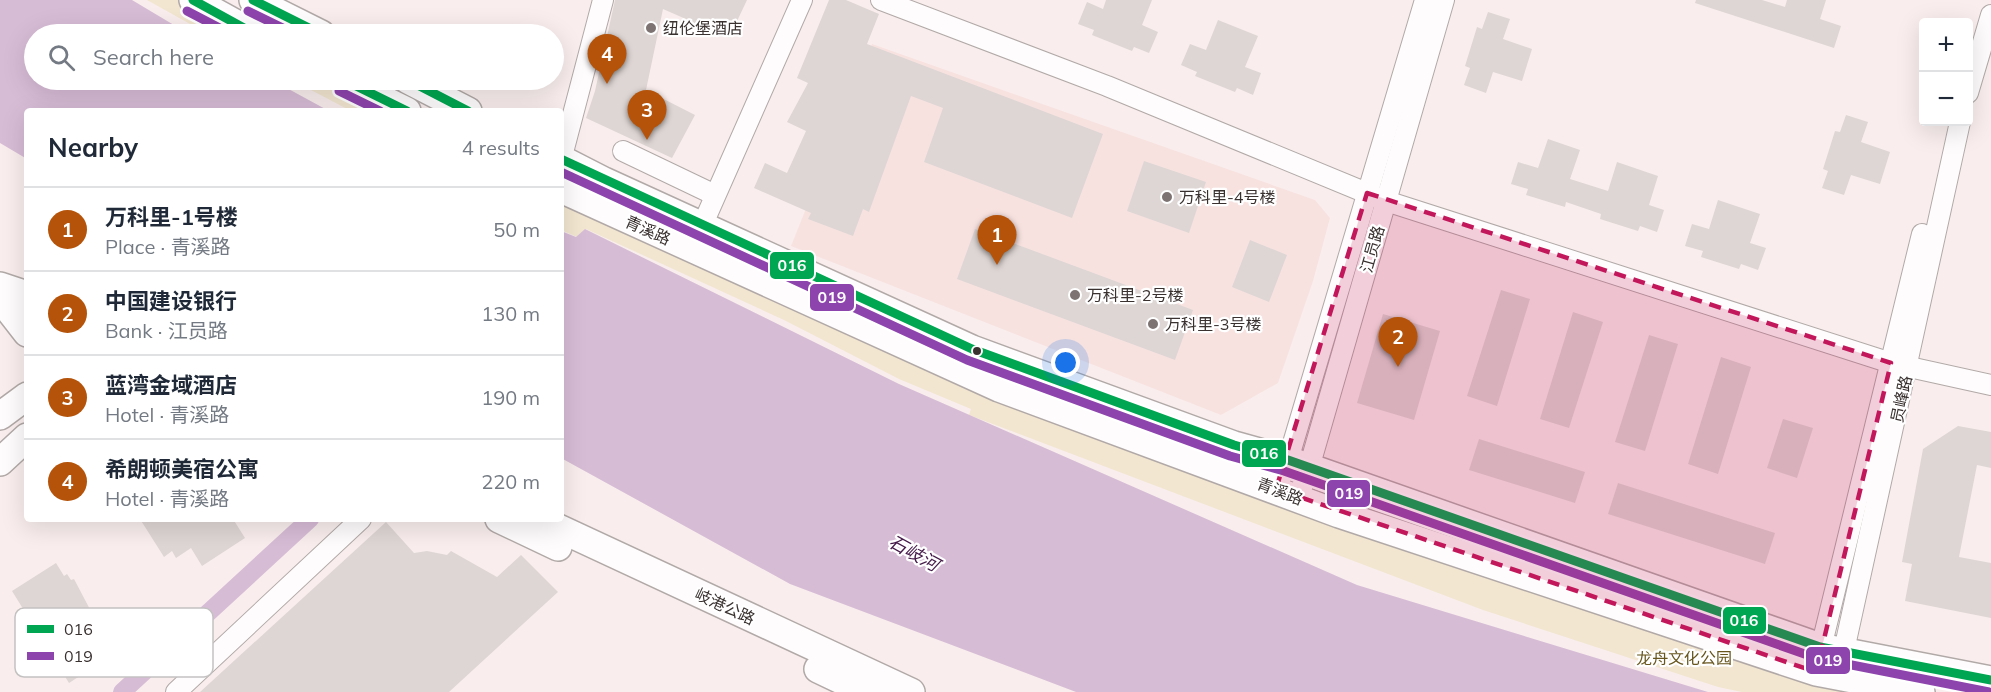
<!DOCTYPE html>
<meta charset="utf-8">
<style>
:root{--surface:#fff;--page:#f6f6f7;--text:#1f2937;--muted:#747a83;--line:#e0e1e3;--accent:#b45309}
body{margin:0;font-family:Mulish,"Noto Sans SC",sans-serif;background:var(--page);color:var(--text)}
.controls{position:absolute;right:18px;top:18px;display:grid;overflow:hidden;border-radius:6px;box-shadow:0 6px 24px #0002}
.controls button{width:54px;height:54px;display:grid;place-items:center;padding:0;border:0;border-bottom:2px solid var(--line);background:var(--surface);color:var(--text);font:30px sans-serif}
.you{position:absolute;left:1066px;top:363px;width:21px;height:21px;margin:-15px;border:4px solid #fff;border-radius:50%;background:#1a73e8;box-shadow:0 0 0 9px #1a73e833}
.badge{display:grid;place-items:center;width:39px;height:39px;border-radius:50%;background:var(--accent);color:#fff;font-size:20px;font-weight:700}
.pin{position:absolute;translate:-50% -50px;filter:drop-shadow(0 2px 3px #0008)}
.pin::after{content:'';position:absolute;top:32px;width:21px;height:18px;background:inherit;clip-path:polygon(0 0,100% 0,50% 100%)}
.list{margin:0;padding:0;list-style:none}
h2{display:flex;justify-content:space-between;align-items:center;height:78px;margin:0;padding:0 24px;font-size:26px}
h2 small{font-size:20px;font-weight:400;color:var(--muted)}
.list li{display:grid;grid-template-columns:39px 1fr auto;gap:18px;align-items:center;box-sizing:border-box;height:84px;padding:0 24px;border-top:2px solid var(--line)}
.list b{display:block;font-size:22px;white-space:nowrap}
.list p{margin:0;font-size:20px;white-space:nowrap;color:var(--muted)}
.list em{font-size:20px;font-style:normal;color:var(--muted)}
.icon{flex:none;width:33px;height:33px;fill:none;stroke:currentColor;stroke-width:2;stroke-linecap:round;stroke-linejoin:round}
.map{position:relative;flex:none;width:1991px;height:692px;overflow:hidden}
.search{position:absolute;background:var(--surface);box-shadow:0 6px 24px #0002;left:24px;top:24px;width:540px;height:66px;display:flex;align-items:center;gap:15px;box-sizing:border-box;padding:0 21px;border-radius:33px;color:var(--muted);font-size:22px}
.panel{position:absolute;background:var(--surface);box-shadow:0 6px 24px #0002;left:24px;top:108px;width:540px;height:414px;border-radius:6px}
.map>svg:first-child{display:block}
.built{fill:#f7e2e0}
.green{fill:#f2e6d0}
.water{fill:#d7bcd6}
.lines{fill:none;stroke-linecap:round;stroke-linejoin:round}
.canal{stroke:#d7bcd6;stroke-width:18}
.building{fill:#ded6d4}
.street-casing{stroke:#b1a9a8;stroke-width:22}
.secondary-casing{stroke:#b1a9a8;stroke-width:30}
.street{stroke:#fefcfc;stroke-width:20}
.secondary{stroke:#fefcfc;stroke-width:27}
.bus-1-casing{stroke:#fff;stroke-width:14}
.bus-2-casing{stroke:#fff;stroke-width:14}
.bus-1{stroke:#00a651;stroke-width:9}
.bus-2{stroke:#8e44ad;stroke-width:9}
.marked{fill:#c2185b;fill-opacity:0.2;stroke:#c2185b;stroke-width:4.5;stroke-dasharray:12 8;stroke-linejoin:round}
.poi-dot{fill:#7c7372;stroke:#fff;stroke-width:2}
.bus-dot{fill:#393130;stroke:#fff;stroke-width:2}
.labels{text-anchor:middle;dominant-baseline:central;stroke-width:4.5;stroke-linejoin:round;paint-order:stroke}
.poi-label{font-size:16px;fill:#393130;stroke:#fff;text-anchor:start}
.street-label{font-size:16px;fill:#393130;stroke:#fff}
.park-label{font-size:16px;fill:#67561d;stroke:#fff}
.water-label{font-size:18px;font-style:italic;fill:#441848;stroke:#fff}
.key{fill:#fff;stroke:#c4c1c1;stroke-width:1.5}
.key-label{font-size:16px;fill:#393130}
.line-badge{stroke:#fff;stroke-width:2}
.badge-label{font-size:16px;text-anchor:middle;font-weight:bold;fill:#fff}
</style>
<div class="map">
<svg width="1991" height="692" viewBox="0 0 1991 692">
<rect width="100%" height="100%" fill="#f9eeed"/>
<path class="built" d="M872,44L1315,200L1330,218L1313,281L1278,383L1221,415L791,246Z"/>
<g class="green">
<path d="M147,0H183L247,34H208Z"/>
<path d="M292,80H330L391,111H351Z"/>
<path d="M561,196L816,315L1872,692H1742L1718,687L1483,610L969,415L971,409L899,379L784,320L586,229L577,237L561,230Z"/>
</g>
<g class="water">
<path d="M0,0H132L189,34H34V80H272L329,111H27V159L0,143Z"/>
<path d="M585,229L899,384L1357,585L1708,692H1076L790,584L561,458V231L576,237Z"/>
</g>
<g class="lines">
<path class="canal" d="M122,692L310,519"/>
</g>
<g class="building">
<path d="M615,0H747L729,38L663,9L646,90L695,115L672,158L586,118L595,91Z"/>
<path d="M829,0H846L879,14L867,44L1103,134L1072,218L924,162L943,108L911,96L869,212L863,209L853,236L808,219L811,213L754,188L765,163L787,173L806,131L787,122L808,83L797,78Z"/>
<path d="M1106,0H1152L1142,25L1158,32L1149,53L1134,47L1132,51L1092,35L1094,30L1078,24L1087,2L1103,9Z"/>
<path d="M1696,0H1762L1785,7L1787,0H1826L1820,19L1841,26L1834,48L1695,3Z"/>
<path d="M1488,12L1510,19L1503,39L1532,49L1522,81L1493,72L1486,93L1464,85L1470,68L1465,66L1477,27L1482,29Z"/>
<path d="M1218,20L1258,36L1245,67L1261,73L1253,95L1237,88L1235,92L1195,76L1197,72L1181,65L1190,44L1206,50Z"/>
<path d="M1846,115L1868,122L1861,142L1890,152L1880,184L1851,175L1844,195L1822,188L1828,171L1823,169L1835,131L1840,132Z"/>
<path d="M1548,139L1580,150L1570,179L1608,191L1617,162L1658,176L1649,205L1664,210L1657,232L1640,226L1638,231L1600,219L1601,214L1566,202L1565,207L1526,195L1528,189L1511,184L1518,162L1538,168Z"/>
<path d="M1144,161L1206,182L1189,233L1127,211Z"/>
<path d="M1718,200L1760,214L1750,243L1766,248L1758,270L1741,264L1739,269L1701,257L1703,251L1685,246L1692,224L1709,229Z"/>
<path d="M975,229L1193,310L1175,360L957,279Z"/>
<path d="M1250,240L1287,255L1269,302L1232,287Z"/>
<path d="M1501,290L1530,299L1497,406L1467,396Z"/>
<path d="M1573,312L1603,322L1569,428L1540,419Z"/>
<path d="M1383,314L1440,331L1414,420L1357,403Z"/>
<path d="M1649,335L1678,344L1645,451L1615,442Z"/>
<path d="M1721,357L1751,367L1718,474L1688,464Z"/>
<path d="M1783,419L1813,428L1797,478L1767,468Z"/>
<path d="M1958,426L1991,432V468L1977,465L1959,557L1991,563V618L1905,601L1912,564L1902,562L1923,449Z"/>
<path d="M1479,439L1585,472L1575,503L1469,470Z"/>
<path d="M1618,483L1775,533L1765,564L1608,514Z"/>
<path d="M140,519H233L245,538L202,566L191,548L176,558L172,551L164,557Z"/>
<path d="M386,522L414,553L427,551L447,555L451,551L497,577L521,555L558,592L449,692H200Z"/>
<path d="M56,563L64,576L67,574L71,580L74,579L94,617L107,632L105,634L109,640L106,642L110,648L82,666L86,672L69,683L12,591Z"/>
</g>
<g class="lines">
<defs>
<g id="street">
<path d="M881,0L1107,86L1386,201L1891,363L1991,385"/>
<path d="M1968,93L1991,15"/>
<path d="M623,151L715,195"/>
<path d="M561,160L603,0"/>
<path d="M702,226L802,0"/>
<path d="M1276,489L1288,460L1425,0"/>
<path d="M1298,498L1309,468L1444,0"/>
<path d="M1818,660L1922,234"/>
<path d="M1841,664L1960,122"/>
<path d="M176,692L361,519"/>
</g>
<g id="secondary">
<path d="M193,0L255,34"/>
<path d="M253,0L321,34"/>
<path d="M344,80L407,111"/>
<path d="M408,80L468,111"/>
<path d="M561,159L604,181L972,349L1234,445L1288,460L1820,647L1991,680"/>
<path d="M561,189L999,388L1339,514L1816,672L1921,692"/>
<path d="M0,286L27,295"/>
<path d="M6,306L27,333"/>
<path d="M0,416L27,396"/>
<path d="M0,462L27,437"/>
<path d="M499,519L558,547"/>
<path d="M539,519L911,692"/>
<path d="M818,669L866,692"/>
</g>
</defs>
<use href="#street" class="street-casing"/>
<use href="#secondary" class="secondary-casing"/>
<use href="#street" class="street"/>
<use href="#secondary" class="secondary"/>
<defs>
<g id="bus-1">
<path d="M193,0L255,34"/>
<path d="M253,0L321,34"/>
<path d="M344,80L407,111"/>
<path d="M408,80L468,111"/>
<path d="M561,159L972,349L1234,445L1288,460L1820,647L1991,680"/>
</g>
<g id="bus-2">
<path d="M187,11L231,34"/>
<path d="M248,11L295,34"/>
<path d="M339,91L380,111"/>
<path d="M561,172L967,360L1230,456L1284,471L1816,658L1989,692"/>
</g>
</defs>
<use href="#bus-1" class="bus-1-casing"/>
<use href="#bus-2" class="bus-2-casing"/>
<use href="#bus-1" class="bus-1"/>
<use href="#bus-2" class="bus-2"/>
</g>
<path class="marked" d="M1367,193L1891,363L1816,672L1276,489Z"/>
<g class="poi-dot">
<circle cx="651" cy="28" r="6"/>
<circle cx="1167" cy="197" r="6"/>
<circle cx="1075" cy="295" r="6"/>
<circle cx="1153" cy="324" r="6"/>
</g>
<circle class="bus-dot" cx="977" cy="351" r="5"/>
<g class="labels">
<g class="poi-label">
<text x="663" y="28">纽伦堡酒店</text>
<text x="1179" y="197">万科里-4号楼</text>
<text x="1087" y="295">万科里-2号楼</text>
<text x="1165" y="324">万科里-3号楼</text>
</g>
<g class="street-label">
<text transform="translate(648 230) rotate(24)">青溪路</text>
<text transform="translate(1372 249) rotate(-74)">江员路</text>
<text transform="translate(1901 399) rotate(-78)">员峰路</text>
<text transform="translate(1280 491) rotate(21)">青溪路</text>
<text transform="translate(725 606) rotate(25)">岐港公路</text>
</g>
<g class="park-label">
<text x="1684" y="658">龙舟文化公园</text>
</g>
<g class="water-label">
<text transform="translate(914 553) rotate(29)">石岐河</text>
</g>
</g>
<rect x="15" y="608" width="198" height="69" rx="9" class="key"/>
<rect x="27" y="625" width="27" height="8" fill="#00a651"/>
<rect x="27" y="652" width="27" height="8" fill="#8e44ad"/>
<g class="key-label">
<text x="64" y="635">016</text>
<text x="64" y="662">019</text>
</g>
<g class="line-badge">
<rect x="769" y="251" width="46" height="29" rx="6" fill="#00a651"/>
<rect x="809" y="283" width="46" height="29" rx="6" fill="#8e44ad"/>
<rect x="1241" y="439" width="46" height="29" rx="6" fill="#00a651"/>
<rect x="1326" y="479" width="45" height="29" rx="6" fill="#8e44ad"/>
<rect x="1722" y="606" width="45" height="29" rx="6" fill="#00a651"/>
<rect x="1805" y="646" width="46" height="29" rx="6" fill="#8e44ad"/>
</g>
<g class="badge-label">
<text x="792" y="271">016</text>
<text x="832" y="303">019</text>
<text x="1264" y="459">016</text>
<text x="1349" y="499">019</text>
<text x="1744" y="626">016</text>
<text x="1828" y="666">019</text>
</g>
</svg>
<div class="controls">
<button>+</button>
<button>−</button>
</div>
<div class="you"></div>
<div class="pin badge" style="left:997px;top:265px">1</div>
<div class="pin badge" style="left:1398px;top:367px">2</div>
<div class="pin badge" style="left:647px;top:140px">3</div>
<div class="pin badge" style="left:607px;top:84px">4</div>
<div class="search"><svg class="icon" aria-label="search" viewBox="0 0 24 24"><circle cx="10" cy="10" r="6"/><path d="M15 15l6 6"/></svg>Search here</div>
<section class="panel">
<h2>Nearby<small>4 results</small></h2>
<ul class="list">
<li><span class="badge">1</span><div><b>万科里-1号楼</b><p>Place · 青溪路</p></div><em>50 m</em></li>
<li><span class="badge">2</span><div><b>中国建设银行</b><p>Bank · 江员路</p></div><em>130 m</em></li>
<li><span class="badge">3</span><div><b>蓝湾金域酒店</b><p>Hotel · 青溪路</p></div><em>190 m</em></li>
<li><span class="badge">4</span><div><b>希朗顿美宿公寓</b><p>Hotel · 青溪路</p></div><em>220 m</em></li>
</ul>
</section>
</div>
